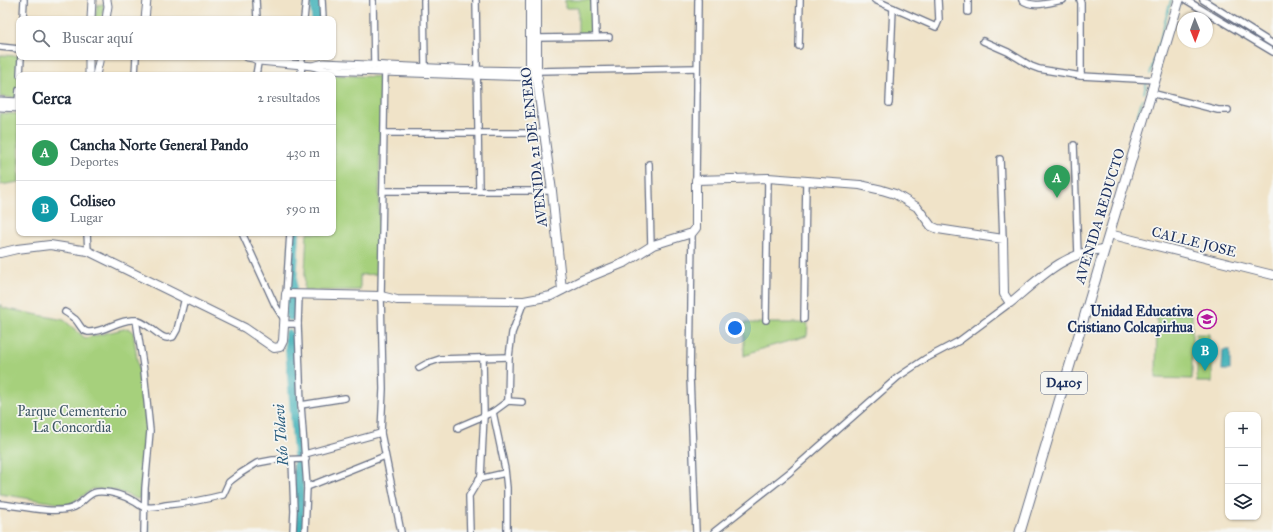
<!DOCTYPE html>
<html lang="es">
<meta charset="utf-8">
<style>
:root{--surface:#fff;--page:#f6f6f7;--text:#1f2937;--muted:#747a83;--line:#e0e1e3;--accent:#b5179e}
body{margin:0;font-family:"IM FELL Great Primer",serif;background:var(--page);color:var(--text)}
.controls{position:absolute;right:12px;bottom:12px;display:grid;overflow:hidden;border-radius:8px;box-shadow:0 1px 3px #0004}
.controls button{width:36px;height:36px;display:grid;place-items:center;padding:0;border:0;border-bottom:1px solid var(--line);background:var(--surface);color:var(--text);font:20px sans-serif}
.compass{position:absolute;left:1177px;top:12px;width:36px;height:36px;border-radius:50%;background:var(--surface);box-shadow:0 1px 3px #0004;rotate:179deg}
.you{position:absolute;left:735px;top:328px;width:14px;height:14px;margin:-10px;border:3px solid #fff;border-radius:50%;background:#1a73e8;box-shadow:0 0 0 6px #1a73e833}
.badge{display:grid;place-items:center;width:26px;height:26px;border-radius:50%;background:var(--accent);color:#fff;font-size:13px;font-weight:700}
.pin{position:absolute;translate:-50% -33px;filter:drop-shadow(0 1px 2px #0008)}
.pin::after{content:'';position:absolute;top:21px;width:14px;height:12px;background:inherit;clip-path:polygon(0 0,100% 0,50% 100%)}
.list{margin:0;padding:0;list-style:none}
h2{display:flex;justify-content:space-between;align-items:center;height:52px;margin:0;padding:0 16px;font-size:17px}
h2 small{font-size:13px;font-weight:400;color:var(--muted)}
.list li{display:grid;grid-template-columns:26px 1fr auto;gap:12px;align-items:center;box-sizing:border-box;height:56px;padding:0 16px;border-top:1px solid var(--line)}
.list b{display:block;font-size:15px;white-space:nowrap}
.list p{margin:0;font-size:13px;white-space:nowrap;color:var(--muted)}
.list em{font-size:13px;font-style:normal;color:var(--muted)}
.icon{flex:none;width:22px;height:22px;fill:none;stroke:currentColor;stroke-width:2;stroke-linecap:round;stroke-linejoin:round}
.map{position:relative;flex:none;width:1273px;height:532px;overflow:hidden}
.search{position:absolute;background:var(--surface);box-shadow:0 1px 3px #0004;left:16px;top:16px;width:320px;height:44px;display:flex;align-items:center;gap:10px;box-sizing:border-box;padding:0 14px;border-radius:8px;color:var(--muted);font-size:15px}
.panel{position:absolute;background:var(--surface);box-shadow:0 1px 3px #0004;left:16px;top:72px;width:320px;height:164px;border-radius:8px}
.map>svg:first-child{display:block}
.green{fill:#a6d07c;stroke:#60806d}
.water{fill:#41b1b8;stroke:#2e708b}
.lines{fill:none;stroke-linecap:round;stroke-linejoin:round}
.stream{stroke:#41b1b8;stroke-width:1.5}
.river{stroke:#41b1b8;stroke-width:10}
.minor-casing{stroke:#666e83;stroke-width:8}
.tertiary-casing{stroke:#666e83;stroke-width:9}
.secondary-casing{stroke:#666e83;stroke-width:10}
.primary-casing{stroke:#666e83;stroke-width:11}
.minor{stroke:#fff;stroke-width:5.5}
.tertiary{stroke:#fff;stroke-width:7}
.secondary{stroke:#fff;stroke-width:8}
.primary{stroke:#fff;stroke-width:9}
.labels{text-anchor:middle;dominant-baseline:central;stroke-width:3.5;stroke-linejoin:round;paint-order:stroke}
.shield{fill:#f6f6f2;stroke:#5d6b8a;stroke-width:1}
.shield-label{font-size:13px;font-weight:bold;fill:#1b2f5e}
.street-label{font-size:14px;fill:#1b2f5e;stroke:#f6f6f2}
.poi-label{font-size:14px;font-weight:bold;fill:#1b2f5e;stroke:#f6f6f2;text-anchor:end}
.park-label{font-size:14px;fill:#3e5766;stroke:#f6f6f2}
.water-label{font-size:15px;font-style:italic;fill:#285c7e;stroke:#f6f6f2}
</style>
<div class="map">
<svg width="1273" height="532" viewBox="0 0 1273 532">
<rect width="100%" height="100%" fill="#f6f6f2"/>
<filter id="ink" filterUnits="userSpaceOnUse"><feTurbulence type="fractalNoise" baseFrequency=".025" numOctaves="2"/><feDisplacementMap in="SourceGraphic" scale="8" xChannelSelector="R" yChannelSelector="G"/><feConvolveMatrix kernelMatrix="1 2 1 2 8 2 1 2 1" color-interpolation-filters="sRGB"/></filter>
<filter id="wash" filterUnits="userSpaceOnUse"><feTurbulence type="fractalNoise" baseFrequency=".012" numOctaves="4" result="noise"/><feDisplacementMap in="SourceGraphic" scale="16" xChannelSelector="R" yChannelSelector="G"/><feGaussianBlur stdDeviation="0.9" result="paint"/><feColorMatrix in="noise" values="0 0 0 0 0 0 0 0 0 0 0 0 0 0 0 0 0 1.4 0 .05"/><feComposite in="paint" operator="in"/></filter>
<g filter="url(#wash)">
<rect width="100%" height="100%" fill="#f0e3c8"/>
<g class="green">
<path d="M565,0H592V34H578V8H565Z"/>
<path d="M104,4L102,19H95L97,5Z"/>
<path d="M0,55L19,56L17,98L0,97Z"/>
<path d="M315,74L381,77L378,274L360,275V290L304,291L307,233H333V75H315Z"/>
<path d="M0,113L19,114V182L0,185Z"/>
<path d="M0,304L3,308L64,320L85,338L128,328L133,331L147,430L140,498L137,499L115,490L93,489L69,505L0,494Z"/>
<path d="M1157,314H1192V379L1156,378Z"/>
<path d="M744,323H808L807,336L761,349L744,356Z"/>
<rect x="1196" y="334" width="13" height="23"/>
<rect x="1197" y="361" width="15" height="21"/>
</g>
<path class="water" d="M1223,350H1230V370H1222Z"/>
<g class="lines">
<g class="stream">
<path d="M1150,74L1171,0"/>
<path d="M1144,93L1147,81"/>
<path d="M1131,139L1142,99"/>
<path d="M149,525V532"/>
</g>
<g class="river">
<path d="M315,0L316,19"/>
<path d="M290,316L295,233"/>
<path d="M289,335L298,454L299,532"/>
</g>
</g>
</g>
<g filter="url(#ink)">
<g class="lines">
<defs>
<g id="minor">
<path d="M256,0L257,19"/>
<path d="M322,0L323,19"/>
<path d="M373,0L374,65"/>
<path d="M424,0L425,67"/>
<path d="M476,0L479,190"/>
<path d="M595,0L596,37"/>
<path d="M875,0L936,27L939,20L938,0"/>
<path d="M1022,0C1033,9 1051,2 1063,0"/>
<path d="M1080,0L1081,3V76"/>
<path d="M1186,0L1273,52"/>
<path d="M1203,0L1273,44"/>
<path d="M968,12V0"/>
<path d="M23,19L24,0"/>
<path d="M304,19L306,0"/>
<path d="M537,38L609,37"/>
<path d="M983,41L1008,52L1031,66L1039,69L1081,76L1156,80"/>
<path d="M799,46L800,0"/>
<path d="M0,47L19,49"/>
<path d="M385,69L381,296L383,389L381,433L401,532"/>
<path d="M538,71L697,68"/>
<path d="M20,75L21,57"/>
<path d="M135,75L136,57"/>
<path d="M256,75L259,57"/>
<path d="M301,75L302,57"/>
<path d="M1151,93L1218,110H1228"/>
<path d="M18,102L19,90"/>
<path d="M889,103L893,8"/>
<path d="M384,133H543"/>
<path d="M1074,145L1078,254"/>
<path d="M1000,159L1003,239"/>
<path d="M649,164L651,247"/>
<path d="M696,180L698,0"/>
<path d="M383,191H552"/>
<path d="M87,233L88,251"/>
<path d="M242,233L275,305L284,319"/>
<path d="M692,233L690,377L696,532"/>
<path d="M286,294L290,233"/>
<path d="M299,295L298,324L301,405L307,487L305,532"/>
<path d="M65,312C69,314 72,317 75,319C80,324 81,331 88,332C104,333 118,319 134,320C147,321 159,338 167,338C169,338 171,337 173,337L177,330L185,298"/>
<path d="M804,319L806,181"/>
<path d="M136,320L144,371L150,431L145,488L144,532"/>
<path d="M766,320L768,178"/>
<path d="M284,324H298"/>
<path d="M419,368L428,363L440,359L509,357"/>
<path d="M508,401L509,357L512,333L524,301"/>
<path d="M301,405L345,398"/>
<path d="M493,412L505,469L507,488V532"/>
<path d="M458,429V427L493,412L508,401L522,402"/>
<path d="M305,454L381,433"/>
<path d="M292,460L294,511L293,532"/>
<path d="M479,479L505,473"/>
<path d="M307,487L385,456"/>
<path d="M0,504C20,506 54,514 72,508C82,505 87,493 97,492C111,491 123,495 135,502C138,504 141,507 145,507C152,508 160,506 166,505C186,503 204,500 223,495L229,482L241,473L257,463L273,460L306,459"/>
<path d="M470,532L469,496L481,476L484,415L483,358"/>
<path d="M714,532L790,472L898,377L925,359L959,341L1010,303"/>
</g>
<g id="tertiary">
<path d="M91,19L92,0"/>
<path d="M106,19L108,6L107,0"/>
<path d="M145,19L147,0"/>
<path d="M247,57L253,58L259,61L313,66L324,70L530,77"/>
<path d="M313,66L324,63L477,70L530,71"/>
<path d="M89,75V57"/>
<path d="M96,75L100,57"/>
<path d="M0,101L19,102"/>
<path d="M0,107L19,108"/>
</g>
<g id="secondary">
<path d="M530,0V77L538,78"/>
<path d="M537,0V81L552,191L562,290"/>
<path d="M1109,234L1273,275"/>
<path d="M0,253L17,249L50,245L88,251L245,328L274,348L280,347L283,341L286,294L381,296L397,300L524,301L551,296L582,280L626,262L653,245L692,233L696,228V180L768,178L860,185L882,190L895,194L910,203L917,207L931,226L938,229L1003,239L1004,294L1010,303C1040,278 1064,252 1104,249"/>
</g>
<path id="primary" d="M1020,532L1179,0"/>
</defs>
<use href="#minor" class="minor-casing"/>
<use href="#tertiary" class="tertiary-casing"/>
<use href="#secondary" class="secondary-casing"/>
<use href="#primary" class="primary-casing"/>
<use href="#minor" class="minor"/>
<use href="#tertiary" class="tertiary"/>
<use href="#secondary" class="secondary"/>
<use href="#primary" class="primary"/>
</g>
</g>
<defs>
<symbol id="school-ring" viewBox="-11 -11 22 22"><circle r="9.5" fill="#f6f6f2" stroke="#b5179e" stroke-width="1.5"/><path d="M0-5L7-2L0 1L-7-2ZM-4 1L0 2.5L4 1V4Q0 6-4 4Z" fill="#b5179e"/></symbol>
</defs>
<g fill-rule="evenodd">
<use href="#school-ring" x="1196" y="308" width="22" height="22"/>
</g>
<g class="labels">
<rect class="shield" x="1041" y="372" width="46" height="22" rx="3"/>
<g class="shield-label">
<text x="1064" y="383">D4105</text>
</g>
<g class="street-label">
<text transform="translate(534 147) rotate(-96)">AVENIDA 21 DE ENERO</text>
<text transform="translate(1100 216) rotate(-73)">AVENIDA REDUCTO</text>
<text transform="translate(1194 242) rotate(14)">CALLE JOSE</text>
</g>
<g class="poi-label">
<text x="1193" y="311">Unidad Educativa<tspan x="1193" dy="16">Cristiano Colcapirhua</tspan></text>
</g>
<g class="park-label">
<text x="72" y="411">Parque Cementerio<tspan x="72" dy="16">La Concordia</tspan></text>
</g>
<g class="water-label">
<text transform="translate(281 435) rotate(-94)">Río Tolavi</text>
</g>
</g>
</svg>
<div class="controls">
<button>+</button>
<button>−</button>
<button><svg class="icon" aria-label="layers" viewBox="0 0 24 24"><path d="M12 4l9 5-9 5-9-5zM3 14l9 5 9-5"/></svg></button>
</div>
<svg class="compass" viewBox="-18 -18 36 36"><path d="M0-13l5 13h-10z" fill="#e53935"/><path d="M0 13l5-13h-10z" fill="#747a83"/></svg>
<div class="you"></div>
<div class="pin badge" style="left:1057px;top:198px;background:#2e9e5b">A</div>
<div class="pin badge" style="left:1205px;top:371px;background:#0f9aa8">B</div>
<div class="search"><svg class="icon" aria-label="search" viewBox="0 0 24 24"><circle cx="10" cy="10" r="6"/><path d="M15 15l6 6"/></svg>Buscar aquí</div>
<section class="panel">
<h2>Cerca<small>2 resultados</small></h2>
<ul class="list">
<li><span class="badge" style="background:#2e9e5b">A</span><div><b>Cancha Norte General Pando</b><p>Deportes</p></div><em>430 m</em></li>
<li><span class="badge" style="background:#0f9aa8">B</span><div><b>Coliseo</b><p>Lugar</p></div><em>590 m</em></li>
</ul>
</section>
</div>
